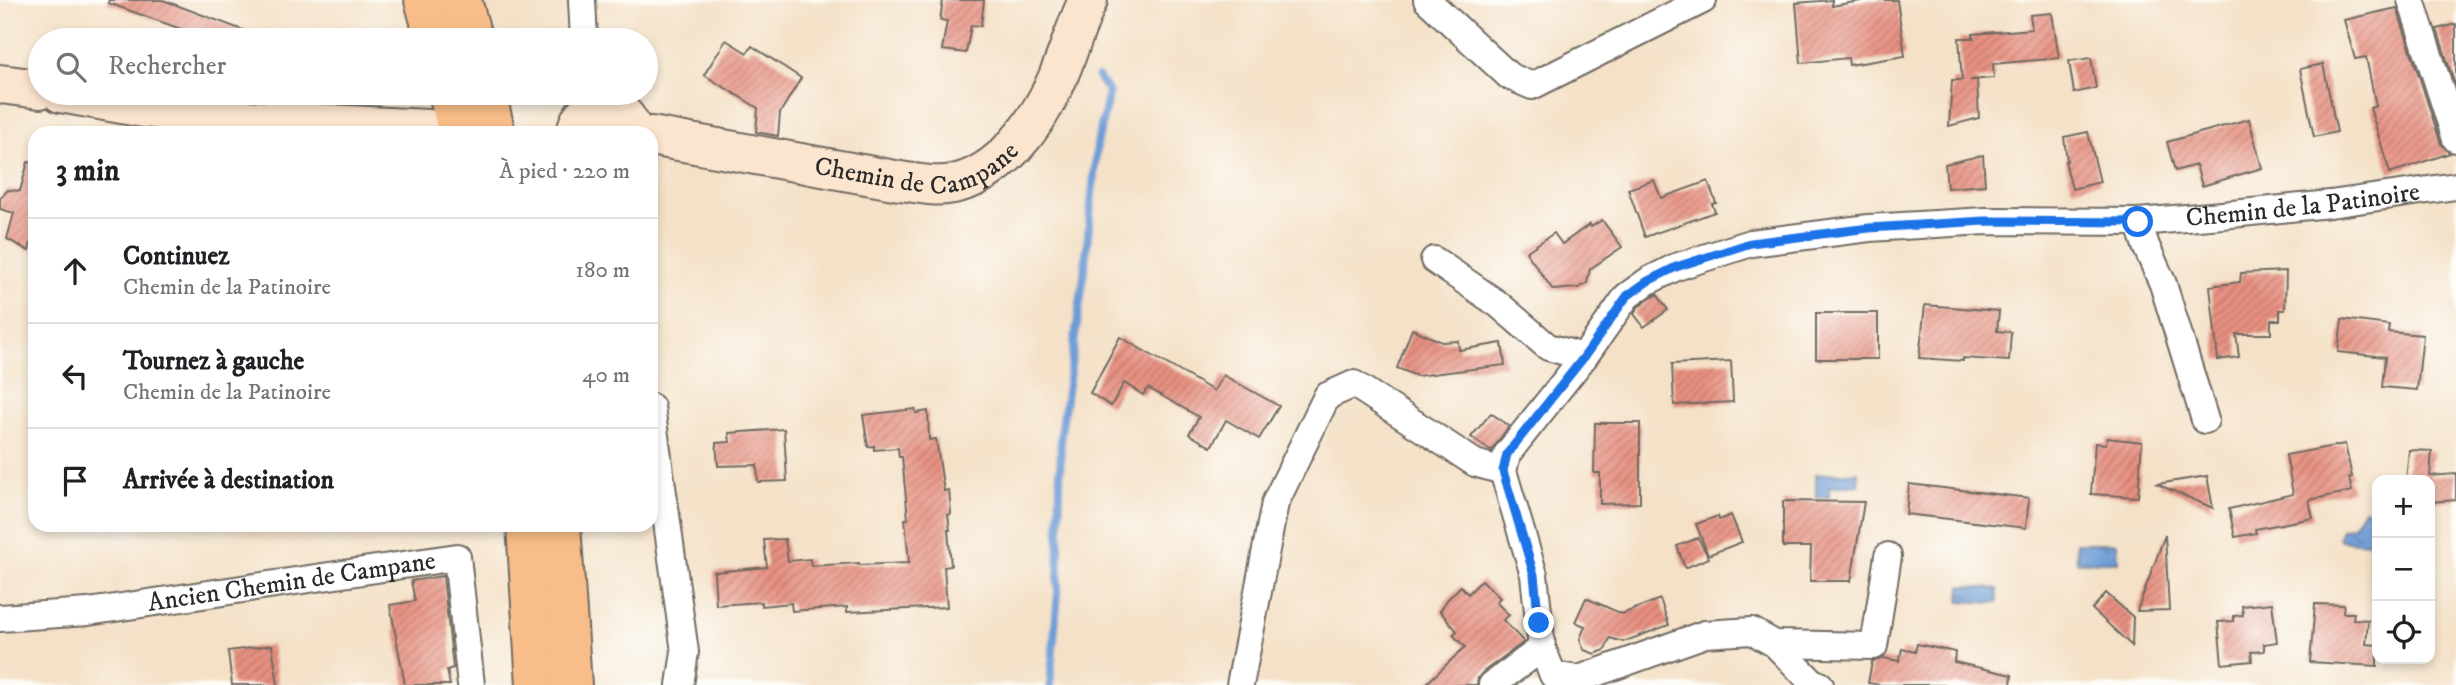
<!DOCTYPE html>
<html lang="fr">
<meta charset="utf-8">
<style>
:root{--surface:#fff;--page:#f6f6f6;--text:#202124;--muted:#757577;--line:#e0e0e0}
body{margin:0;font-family:"IM FELL DW Pica",serif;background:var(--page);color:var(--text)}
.controls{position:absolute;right:21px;bottom:21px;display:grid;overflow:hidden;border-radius:14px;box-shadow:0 4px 10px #0003}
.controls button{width:63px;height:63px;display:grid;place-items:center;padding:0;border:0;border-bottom:2px solid var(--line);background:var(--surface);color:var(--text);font:35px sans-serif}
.stop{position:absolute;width:21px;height:21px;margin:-16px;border:5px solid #1a73e8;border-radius:50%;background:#fff}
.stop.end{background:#1a73e8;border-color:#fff;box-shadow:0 2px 7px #0008}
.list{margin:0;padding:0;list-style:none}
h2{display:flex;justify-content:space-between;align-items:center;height:91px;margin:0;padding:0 28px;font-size:30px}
h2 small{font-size:23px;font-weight:400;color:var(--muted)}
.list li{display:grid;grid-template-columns:46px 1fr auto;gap:21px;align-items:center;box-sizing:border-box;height:105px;padding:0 28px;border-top:2px solid var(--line)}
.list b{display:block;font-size:26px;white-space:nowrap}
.list p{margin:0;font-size:23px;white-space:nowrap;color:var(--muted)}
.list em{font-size:23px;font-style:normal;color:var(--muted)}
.icon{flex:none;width:38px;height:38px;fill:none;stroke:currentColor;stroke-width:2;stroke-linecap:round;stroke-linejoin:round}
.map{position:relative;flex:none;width:2456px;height:685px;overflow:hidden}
.search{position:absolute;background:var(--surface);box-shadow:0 4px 10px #0003;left:28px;top:28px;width:630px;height:77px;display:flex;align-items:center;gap:18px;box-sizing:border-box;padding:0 24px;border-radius:38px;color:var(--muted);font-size:26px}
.panel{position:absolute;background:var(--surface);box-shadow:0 4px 10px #0003;left:28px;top:126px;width:630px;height:406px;border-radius:21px}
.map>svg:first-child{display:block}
.water{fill:url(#water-ripples);stroke:#4c6380;stroke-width:2}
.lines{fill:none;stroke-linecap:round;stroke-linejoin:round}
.stream{stroke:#6d9bd5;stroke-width:8}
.building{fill:url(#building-hatch)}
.minor-casing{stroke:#716b62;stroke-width:30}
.secondary-casing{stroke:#716b62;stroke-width:42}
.trunk-casing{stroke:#716b62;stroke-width:42}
.minor{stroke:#fff;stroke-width:26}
.secondary{stroke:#fce5cf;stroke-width:38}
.trunk{stroke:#f8bd88;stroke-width:38}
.route{stroke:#1a73e8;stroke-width:9}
.labels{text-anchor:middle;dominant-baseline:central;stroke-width:7;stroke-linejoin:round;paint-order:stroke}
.street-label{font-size:26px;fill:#2b2b2b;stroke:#fdfcf7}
</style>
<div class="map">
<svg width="2456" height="685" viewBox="0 0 2456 685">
<defs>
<pattern id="water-ripples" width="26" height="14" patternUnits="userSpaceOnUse" patternTransform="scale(1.75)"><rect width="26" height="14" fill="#6d9bd5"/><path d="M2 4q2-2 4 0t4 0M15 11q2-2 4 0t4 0" fill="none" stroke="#5a7fad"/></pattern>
<pattern id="building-hatch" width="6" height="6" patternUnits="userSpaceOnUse" patternTransform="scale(1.75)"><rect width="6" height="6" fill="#e89081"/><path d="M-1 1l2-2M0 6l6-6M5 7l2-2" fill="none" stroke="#bc766a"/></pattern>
</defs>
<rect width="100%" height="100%" fill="#fdfcf7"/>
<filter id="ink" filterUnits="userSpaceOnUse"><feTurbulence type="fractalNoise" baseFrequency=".0143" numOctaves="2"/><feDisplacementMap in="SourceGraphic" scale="14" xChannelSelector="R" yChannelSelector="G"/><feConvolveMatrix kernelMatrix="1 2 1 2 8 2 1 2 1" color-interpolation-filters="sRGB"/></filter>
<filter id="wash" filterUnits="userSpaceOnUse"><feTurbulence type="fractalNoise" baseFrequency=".00686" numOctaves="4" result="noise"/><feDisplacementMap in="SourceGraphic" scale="28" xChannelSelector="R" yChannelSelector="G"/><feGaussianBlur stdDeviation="1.57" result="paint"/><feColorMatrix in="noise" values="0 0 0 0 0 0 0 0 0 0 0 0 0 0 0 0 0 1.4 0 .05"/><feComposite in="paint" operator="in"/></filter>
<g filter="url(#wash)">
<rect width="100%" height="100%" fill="#f4e1c7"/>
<g class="water">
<path d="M1858,472L1859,485L1829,487V497L1817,498L1815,475Z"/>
<path d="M2364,509L2373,512L2372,540L2368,543L2341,540L2339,538L2342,529L2353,526Z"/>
<path d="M2076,543H2117L2118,562H2077Z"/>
<path d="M1961,586L1998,589L1997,603L1960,601Z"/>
</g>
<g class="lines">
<path class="stream" d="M1050,685L1058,593L1061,433L1084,276L1097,144L1109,93L1098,77"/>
</g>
<g id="blocks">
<g class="building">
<path d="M109,0H163L248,32L245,40H212L108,3Z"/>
<path d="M943,0H984L981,26L971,25L966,53L942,50L947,21L940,20Z"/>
<path d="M1832,0V6L1866,0H1897L1905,56L1849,65L1848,58L1801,63L1796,3Z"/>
<path d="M2397,8L2441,144L2450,153L2390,173L2370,108L2376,106L2366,57L2355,59L2344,20Z"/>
<path d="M2052,13L2059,58L1993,64L1994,78L1970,80H1977L1979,118L1949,126L1952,80H1962L1959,38H1973V34L2032,29L2030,15Z"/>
<path d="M2456,24V88L2437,29Z"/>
<path d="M726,40L747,53L752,46L801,78L780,113L778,136L756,132L758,108L704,75Z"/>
<path d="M2091,58L2096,88L2074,93L2069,61Z"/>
<path d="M2323,64L2337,132L2314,137L2300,69Z"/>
<path d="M2249,119L2262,168L2202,186L2196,165L2175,171L2167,142Z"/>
<path d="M2088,132L2100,182L2072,189L2065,161H2067L2064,137Z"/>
<path d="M1983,155L1985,185L1947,188L1945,164Z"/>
<path d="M28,162L35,163V242H31L29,251L7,239L14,213L0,209V198L8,190L20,191Z"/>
<path d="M1654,180L1661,198L1708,181L1716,203L1712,204L1715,212L1645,237L1628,189Z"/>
<path d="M1602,220L1622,247L1590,269L1587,283L1578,288L1553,290L1526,252L1554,233L1562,244L1590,224L1591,227Z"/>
<path d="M2286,271L2285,310H2280V320H2271V334H2236L2239,357L2218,360L2210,286L2240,282L2241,273Z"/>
<path d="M1657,294L1668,310L1644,327L1634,314L1638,307Z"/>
<path d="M1925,305L1999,311L1997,331L2011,332L2009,361L1963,358V361L1919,358Z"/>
<rect x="1816" y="313" width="62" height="46"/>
<path d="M2342,319L2389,325L2388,332L2423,335L2417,390L2382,387L2385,357L2338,352Z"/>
<path d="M1412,329L1442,342L1458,341L1459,350L1502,343L1505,365L1417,376L1397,368Z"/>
<path d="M1120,337L1214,391L1223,375L1279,406L1259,439L1226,420L1211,447L1189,434L1199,417L1148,388L1143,395L1124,383L1111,406L1090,393Z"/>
<path d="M1731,361L1733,402L1674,405L1672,364Z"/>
<path d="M915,409L916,413L928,411L929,440L936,439L944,491L949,490L951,514L948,515L950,530H948L951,566L944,567L947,607L847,612V607L792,611L791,603L762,606V602L716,605L714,572L767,567L764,540L785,539L788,561L810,559L811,566L859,563V565L909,563L905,519H908L902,457H899L898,448L874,450V446L868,447L863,415Z"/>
<path d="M1491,413L1509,426L1491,451L1471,437Z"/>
<path d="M1595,423H1640V503L1600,504V473H1594Z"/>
<path d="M784,429L787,481L758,482L757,465L718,466L716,443L730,442L729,433Z"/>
<path d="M2107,438L2142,442L2138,497L2091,494L2095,443L2106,444Z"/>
<path d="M2345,444L2352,477L2349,478L2352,491L2309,500L2313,518L2255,529L2256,533L2235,537L2229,509L2293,494L2286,455Z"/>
<path d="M2409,450L2432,451L2430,476L2456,474V500L2430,502V480H2406Z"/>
<path d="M2207,476L2213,508L2157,484Z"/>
<path d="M1909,484L2029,498L2026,528L1906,514Z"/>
<path d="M1783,501L1864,502L1851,581H1810L1811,547H1783Z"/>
<path d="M1731,515L1742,542L1708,555L1696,524L1718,516L1719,520Z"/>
<path d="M2165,535L2169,610L2137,611Z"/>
<path d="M1698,538L1709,558L1685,568L1677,546Z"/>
<path d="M443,576L453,668L447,670L450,685H405L390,605L415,601L411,581Z"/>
<path d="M1482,580L1500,598L1496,602L1509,615L1503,620L1524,642L1483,672L1478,678L1477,685H1425L1465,647L1453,635L1457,631L1440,611L1447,600L1461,586L1468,594Z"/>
<path d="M2106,593L2133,617L2132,646L2092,609Z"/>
<path d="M1586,598L1622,614L1660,599L1669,625L1623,642L1610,638L1605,650L1595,654L1584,650L1580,639L1585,626L1575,622Z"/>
<path d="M2272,603L2277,642L2264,644V651L2251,652L2252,661L2222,664L2218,622L2234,621V616L2243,615L2242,606Z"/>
<path d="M2315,604L2344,605L2343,613H2354L2353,619L2368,620L2366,644L2377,645V666L2310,662Z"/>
<path d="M1917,644L1955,652L1954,662L2012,675L2011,685H1880L1868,683L1872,662L1884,658L1899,661L1902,649L1915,652Z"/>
<path d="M272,645L278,685H232L228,651Z"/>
</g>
</g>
</g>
<g filter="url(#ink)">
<use href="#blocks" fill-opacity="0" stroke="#716b62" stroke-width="2"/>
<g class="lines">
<defs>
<g id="minor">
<path d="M582,0L584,40"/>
<path d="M1427,0L1509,76L1532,86L1703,0"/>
<path d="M2411,0L2456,139"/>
<path d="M2138,222L2146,246L2163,284L2205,420"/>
<path d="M1434,260L1498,304L1548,347L1584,357"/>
<path d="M651,407L685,652L680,685"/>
<path id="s1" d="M0,618L88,612L457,557L471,685"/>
<path d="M1775,644L1874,646L1888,556"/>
<path d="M1240,685L1275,503L1327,396L1354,384L1475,463L1503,471"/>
<path d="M1492,685L1542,648"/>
<path id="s2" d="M1820,685L1812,682L1775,644L1752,631L1705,634L1579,679L1553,675L1542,648L1534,575L1503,471L1507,454L1584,357L1627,296L1648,281L1676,267L1751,243L1869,228L1985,221L2138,222L2222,215L2330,204L2456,186"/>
</g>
<g id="secondary">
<path d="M0,84L40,89"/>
<path d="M61,93L144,108L247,120L429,129"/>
<path d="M576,133C581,97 626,99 633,133"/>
<path id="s3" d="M651,136L900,181C917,183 936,188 953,184C1000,175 1035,126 1054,86C1067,58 1075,28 1088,0"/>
</g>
<g id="trunk">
<path d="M424,0L435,40"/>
<path d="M462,0L473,40"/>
<path d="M448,93L458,133"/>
<path d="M486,93L496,133"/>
<path d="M526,525L536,685"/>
<path d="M561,525L572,685"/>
</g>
</defs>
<use href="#minor" class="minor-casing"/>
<use href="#secondary" class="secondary-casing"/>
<use href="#trunk" class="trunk-casing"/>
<use href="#minor" class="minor"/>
<use href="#secondary" class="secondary"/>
<use href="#trunk" class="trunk"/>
</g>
</g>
<g class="lines" filter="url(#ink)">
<path class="route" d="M1539,623L1534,575L1503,471L1507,454L1584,357L1627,296L1648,281L1676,267L1751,243L1869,228L1985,221L2138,222"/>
</g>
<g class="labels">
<g class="street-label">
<text stroke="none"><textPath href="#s3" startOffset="273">Chemin de Campane</textPath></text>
<text stroke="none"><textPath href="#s2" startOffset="1412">Chemin de la Patinoire</textPath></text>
<text stroke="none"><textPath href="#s1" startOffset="294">Ancien Chemin de Campane</textPath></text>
</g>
</g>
</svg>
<div class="controls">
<button>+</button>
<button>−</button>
<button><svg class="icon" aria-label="locate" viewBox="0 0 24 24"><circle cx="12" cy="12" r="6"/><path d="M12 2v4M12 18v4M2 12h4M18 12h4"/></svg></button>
</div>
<div class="stop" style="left:2138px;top:222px"></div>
<div class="stop end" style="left:1539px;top:623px"></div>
<div class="search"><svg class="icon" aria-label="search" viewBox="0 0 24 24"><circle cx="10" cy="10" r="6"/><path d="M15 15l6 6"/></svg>Rechercher</div>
<section class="panel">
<h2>3 min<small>À pied · 220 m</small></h2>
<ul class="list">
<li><svg class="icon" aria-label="ahead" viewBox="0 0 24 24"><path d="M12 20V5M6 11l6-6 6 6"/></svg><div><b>Continuez</b><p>Chemin de la Patinoire</p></div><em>180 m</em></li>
<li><svg class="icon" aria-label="left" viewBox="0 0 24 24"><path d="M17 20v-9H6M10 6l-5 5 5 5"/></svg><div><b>Tournez à gauche</b><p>Chemin de la Patinoire</p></div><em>40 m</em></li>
<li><svg class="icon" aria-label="arrive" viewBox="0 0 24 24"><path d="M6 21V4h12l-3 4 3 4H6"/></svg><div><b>Arrivée à destination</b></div></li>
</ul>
</section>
</div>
